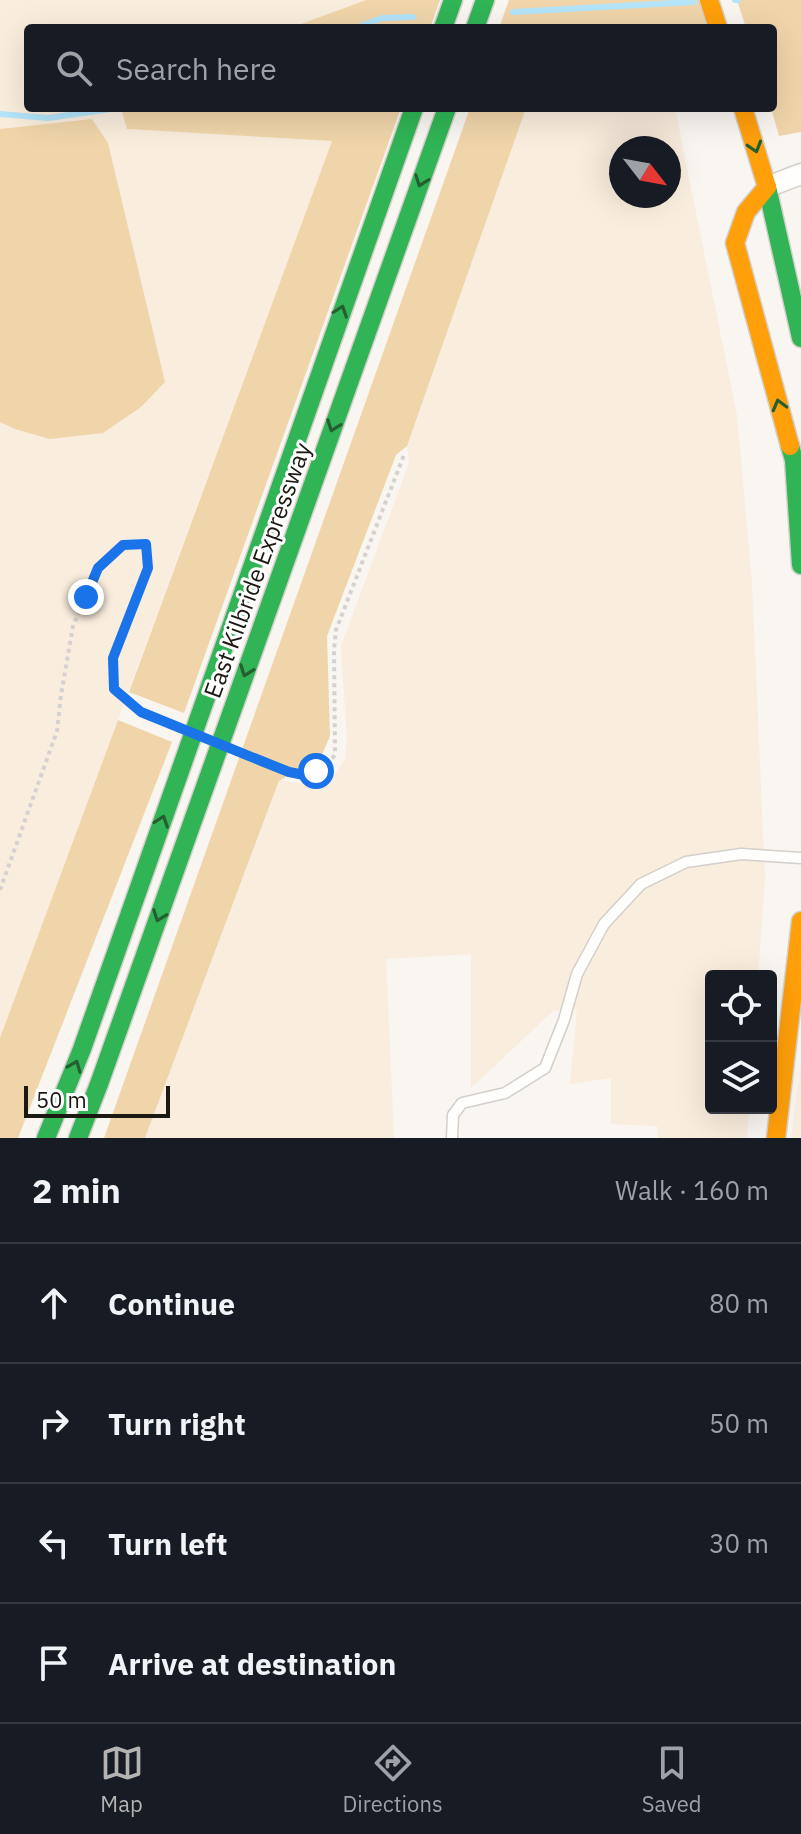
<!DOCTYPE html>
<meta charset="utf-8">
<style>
:root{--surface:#171b24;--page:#20242c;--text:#f1f3f6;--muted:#9ea1a6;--line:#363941;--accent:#b4b3b2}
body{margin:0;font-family:"IBM Plex Sans",sans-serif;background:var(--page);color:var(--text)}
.controls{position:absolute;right:24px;bottom:24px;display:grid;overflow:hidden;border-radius:8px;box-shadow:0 8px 32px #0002}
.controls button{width:72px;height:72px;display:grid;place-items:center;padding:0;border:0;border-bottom:2px solid var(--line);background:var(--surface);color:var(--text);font:40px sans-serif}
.compass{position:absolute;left:609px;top:136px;width:72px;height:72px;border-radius:50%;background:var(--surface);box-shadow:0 8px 32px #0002;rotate:121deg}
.scale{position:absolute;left:24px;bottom:20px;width:146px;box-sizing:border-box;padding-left:8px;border:4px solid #1c1812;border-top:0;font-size:22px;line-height:28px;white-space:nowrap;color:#1c1812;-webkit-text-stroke:6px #fff;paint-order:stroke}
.stop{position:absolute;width:24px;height:24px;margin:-18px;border:6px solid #1a73e8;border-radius:50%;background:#fff}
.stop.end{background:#1a73e8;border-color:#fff;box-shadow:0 2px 8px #0008}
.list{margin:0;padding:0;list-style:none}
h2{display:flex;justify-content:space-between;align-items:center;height:104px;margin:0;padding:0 32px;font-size:34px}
h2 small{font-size:26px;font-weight:400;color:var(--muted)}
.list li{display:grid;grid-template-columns:52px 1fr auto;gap:24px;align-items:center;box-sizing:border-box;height:120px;padding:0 32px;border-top:2px solid var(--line)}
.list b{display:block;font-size:30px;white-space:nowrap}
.list em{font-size:26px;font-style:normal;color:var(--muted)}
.icon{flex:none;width:44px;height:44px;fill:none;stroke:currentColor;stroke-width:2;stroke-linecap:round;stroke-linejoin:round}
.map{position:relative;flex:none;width:801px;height:1138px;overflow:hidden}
.search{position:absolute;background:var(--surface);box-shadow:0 8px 32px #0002;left:24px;right:24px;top:24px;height:88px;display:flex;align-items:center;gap:20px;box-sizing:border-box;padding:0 28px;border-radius:8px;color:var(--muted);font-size:30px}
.sheet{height:584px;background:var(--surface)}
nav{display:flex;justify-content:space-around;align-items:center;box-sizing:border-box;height:112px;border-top:2px solid var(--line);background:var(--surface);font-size:22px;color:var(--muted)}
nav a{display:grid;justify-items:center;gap:4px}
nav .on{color:var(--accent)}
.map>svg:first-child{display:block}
.green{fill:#f9eddd;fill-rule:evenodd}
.forest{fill:#f0d5aa}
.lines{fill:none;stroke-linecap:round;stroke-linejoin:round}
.stream{stroke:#b3e4fa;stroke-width:6}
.lane-casing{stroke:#d3cfca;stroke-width:13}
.street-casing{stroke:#d3cfca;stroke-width:23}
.fast-casing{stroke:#d3cfca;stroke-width:21}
.slow-casing{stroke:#d3cfca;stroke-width:21}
.path{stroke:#d3d2d1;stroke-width:4;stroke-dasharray:4 4;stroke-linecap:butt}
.lane{stroke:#fefefd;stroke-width:10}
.street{stroke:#fefefd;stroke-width:20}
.fast{stroke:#30b455;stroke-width:18}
.slow{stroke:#ff9f0a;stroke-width:18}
.path-bridge{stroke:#d3d2d1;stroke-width:4;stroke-dasharray:4 4;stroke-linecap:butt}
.oneway{stroke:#255e30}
.route{stroke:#1a73e8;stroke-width:10}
.labels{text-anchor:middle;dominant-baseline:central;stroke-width:6;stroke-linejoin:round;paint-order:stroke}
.street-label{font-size:24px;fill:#1c1812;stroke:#fff}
</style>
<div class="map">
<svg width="801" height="1138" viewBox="0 0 801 1138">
<rect width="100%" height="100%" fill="#f9f5f0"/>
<g class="green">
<path d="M0,0H366L290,28H28V108H121L128,129L332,141L0,1038Z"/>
<path d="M526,108H675L737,416L752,583L765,880L758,976H711V1108H749L747,1138H658L657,1126L611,1124V1078L570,1084L577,1009L553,1011L471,1088V954L386,959L394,1138H145L280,780L312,786L328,780L338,771L345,759L347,739L341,646L409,463L407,446ZM621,148H669V196H621Z"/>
<path d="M801,1063V1138H791Z"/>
</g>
<g class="forest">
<path d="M366,0H440L430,28H290Z"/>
<path d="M509,0H701L707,28H499Z"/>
<path d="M737,0H801V132L779,136L771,108H773V28H746Z"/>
<path d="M121,108H401L184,713L129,692L332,141L127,129Z"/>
<path d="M470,108H526L407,446L396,455L327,636L330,736L321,757L279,781L145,1138H104Z"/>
<path d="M92,119L108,143L165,382L141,407L103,433L50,439L15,429L0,422V129Z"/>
<path d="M118,720L172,742L18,1138H0V1038Z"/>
</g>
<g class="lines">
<g class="stream">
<path d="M735,0H738"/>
<path d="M513,12L694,2"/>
<path d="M355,28L382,18L413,17"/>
<path d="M0,114L48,118L118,108"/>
</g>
<defs>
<path id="lane" d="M452,1138L453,1115L462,1103L505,1093L545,1068L564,1020L577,974L604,924L641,884L686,862L741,854L801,858"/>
<path id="street" d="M767,187L801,174"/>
<g id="fast">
<path d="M443,28L453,0"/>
<path d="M475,28L485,0"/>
<path d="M767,187L801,338"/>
<path d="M790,446L794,460L801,565"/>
<path d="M46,1138L82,1049L414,108"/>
<path d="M78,1138L99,1084L447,108"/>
</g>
<g id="slow">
<path d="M709,0L718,28"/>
<path d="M743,108L767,187"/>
<path d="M767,187L746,212L735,243L790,446"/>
<path d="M776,1138L801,921"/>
</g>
</defs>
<use href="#lane" class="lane-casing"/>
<use href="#street" class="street-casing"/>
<use href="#fast" class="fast-casing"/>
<use href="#slow" class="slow-casing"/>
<g class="path">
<path d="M289,772C311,776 320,772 335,755L334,649L336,630L404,455"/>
<path d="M0,890L57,731L61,695L73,626L98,568L123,545L146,544L148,568L113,658L114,689L141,712"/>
</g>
<use href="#lane" class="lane"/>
<use href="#street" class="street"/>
<use href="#fast" class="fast"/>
<use href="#slow" class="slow"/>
<path class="path-bridge" d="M141,712L289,772"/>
</g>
<defs><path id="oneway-chevron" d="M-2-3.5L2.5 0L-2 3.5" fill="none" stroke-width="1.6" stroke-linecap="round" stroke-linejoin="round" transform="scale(2)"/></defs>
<g class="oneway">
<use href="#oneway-chevron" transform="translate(755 147) rotate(73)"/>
<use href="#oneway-chevron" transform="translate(421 181) rotate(110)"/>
<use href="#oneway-chevron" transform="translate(341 311) rotate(-71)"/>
<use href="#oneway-chevron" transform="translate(779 405) rotate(-105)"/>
<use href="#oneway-chevron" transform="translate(333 426) rotate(110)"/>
<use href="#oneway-chevron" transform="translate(246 671) rotate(110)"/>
<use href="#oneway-chevron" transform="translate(162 821) rotate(-71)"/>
<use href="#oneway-chevron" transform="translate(159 916) rotate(110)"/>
<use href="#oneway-chevron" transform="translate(75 1066) rotate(-68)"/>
</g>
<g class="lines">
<path class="route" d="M86,597L98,568L123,545L146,544L148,568L113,658L114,689L141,712L259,760L289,772L304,775L316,771"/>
</g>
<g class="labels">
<g class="street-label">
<text transform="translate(257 570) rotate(-70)">East Kilbride Expressway</text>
</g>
</g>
</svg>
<div class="controls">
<button><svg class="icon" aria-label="locate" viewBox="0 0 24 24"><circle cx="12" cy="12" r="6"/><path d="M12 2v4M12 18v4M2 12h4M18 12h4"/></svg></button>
<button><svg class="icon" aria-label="layers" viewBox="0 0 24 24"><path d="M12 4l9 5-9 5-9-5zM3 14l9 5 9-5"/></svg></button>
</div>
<svg class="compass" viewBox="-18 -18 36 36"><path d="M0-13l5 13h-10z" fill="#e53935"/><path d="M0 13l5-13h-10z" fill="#9ea1a6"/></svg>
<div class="scale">50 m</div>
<div class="stop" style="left:316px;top:771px"></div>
<div class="stop end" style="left:86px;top:597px"></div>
<div class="search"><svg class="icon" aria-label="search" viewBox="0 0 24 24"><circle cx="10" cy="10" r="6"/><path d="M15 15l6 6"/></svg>Search here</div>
</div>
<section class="sheet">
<h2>2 min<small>Walk · 160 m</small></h2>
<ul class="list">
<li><svg class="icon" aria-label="ahead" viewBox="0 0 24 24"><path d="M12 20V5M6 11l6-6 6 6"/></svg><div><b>Continue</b></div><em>80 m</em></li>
<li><svg class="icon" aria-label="right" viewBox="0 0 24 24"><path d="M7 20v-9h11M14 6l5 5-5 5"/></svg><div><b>Turn right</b></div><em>50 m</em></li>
<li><svg class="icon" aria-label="left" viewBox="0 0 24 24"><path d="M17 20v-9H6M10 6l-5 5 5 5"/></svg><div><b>Turn left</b></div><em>30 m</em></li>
<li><svg class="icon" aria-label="arrive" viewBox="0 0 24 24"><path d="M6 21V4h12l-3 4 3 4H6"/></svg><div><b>Arrive at destination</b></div></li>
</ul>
</section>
<nav>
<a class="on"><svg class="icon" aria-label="map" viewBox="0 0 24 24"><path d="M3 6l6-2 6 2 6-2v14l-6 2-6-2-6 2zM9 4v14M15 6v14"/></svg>Map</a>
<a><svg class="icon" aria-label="directions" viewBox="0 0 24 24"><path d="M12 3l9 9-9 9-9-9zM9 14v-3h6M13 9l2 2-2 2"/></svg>Directions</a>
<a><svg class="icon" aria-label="saved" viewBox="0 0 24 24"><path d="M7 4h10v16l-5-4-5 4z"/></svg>Saved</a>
</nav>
